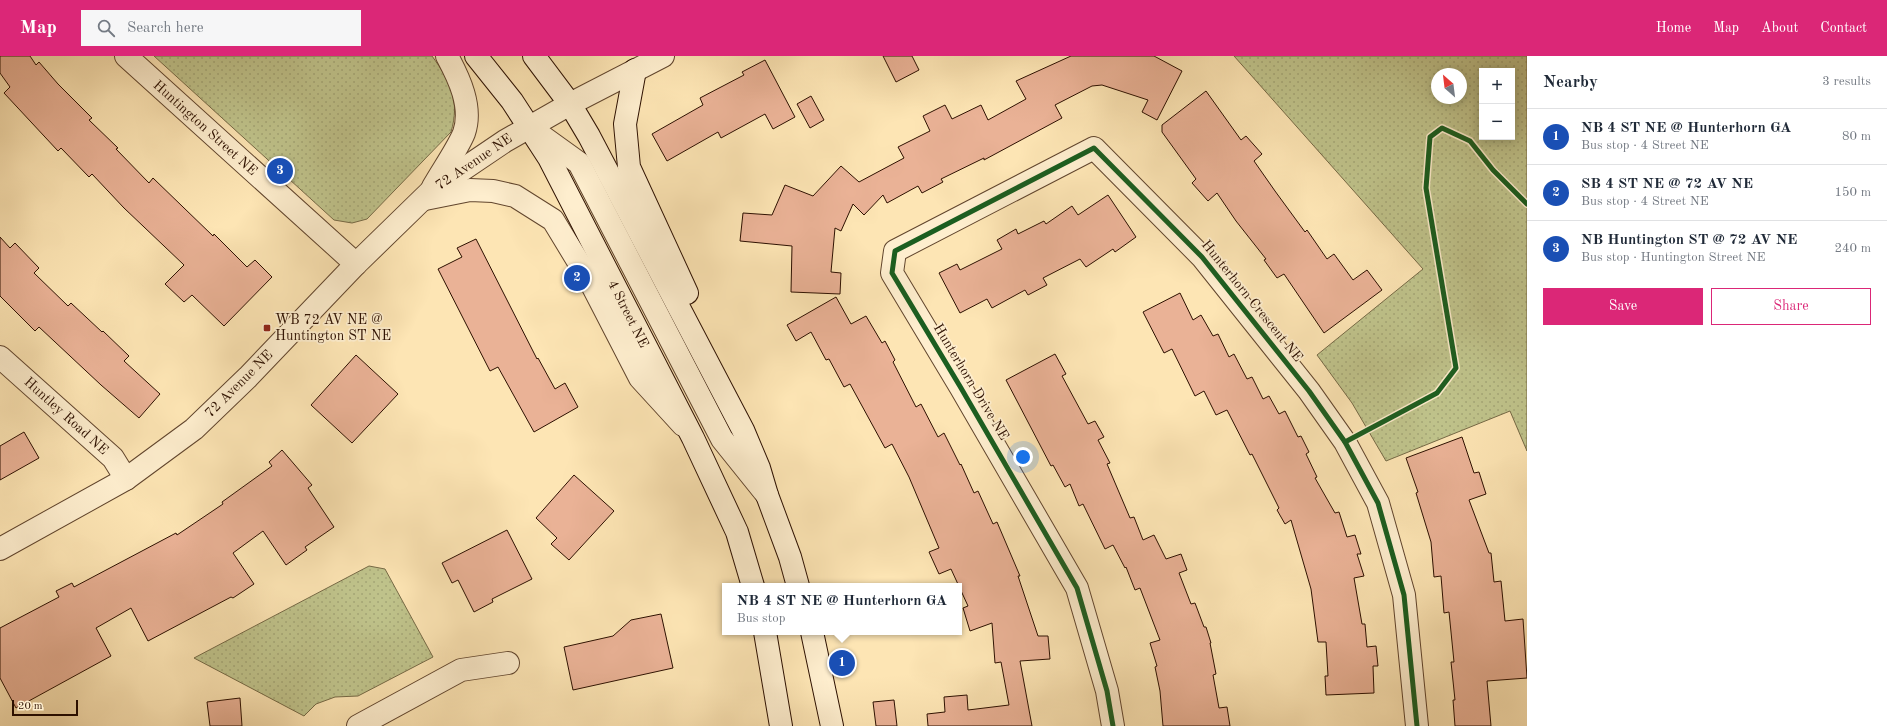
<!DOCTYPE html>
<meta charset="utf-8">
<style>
:root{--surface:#fff;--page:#f6f6f7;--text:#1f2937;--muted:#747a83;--line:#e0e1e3;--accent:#db2777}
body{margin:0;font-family:"Old Standard TT",serif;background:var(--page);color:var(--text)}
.controls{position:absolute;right:12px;top:12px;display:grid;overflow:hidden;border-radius:0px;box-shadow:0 2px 10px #0003}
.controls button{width:36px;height:36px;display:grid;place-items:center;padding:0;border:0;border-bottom:1px solid var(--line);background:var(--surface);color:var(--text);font:20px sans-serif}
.compass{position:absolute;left:1431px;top:12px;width:36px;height:36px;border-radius:50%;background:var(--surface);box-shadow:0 2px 10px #0003;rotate:332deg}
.scale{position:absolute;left:12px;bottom:10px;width:66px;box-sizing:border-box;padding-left:4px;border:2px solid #2d1000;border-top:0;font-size:11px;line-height:14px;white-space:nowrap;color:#2d1000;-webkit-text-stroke:3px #feeece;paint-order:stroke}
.you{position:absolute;left:1023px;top:401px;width:14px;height:14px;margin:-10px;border:3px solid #fff;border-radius:50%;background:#1a73e8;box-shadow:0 0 0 6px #1a73e833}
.badge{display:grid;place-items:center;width:26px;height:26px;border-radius:50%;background:var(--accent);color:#fff;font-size:13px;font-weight:700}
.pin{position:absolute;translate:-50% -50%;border:2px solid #fff;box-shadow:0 1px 4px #0006}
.popup{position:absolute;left:722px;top:527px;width:240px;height:52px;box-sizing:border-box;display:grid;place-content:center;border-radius:0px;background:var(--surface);filter:drop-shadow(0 1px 3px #0005);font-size:13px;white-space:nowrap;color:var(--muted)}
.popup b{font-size:15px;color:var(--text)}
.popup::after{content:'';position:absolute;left:50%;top:100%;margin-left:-8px;border:8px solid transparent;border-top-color:var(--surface)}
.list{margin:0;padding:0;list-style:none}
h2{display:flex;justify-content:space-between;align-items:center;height:52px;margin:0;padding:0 16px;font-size:17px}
h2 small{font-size:13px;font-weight:400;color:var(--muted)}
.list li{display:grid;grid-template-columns:26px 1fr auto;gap:12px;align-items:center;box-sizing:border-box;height:56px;padding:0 16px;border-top:1px solid var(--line)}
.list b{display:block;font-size:15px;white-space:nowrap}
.list p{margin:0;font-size:13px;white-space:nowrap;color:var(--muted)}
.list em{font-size:13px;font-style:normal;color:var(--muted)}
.actions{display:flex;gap:8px;padding:12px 16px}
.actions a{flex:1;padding:9px 0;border:1px solid var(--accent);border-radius:0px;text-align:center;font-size:14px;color:var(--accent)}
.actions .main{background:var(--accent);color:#fff}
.icon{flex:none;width:22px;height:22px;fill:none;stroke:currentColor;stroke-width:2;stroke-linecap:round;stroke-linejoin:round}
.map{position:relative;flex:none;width:1527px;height:670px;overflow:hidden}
header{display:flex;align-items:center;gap:24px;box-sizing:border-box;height:56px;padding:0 20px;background:var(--accent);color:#fff}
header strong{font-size:19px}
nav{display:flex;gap:22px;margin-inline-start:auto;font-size:14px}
.search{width:280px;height:36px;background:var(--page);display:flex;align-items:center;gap:10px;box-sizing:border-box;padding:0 14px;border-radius:0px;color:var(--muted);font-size:15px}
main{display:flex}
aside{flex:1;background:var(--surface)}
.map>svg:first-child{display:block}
.park{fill:url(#park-dots);stroke:#766a46;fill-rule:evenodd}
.building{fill:#eab296;stroke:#2d1000}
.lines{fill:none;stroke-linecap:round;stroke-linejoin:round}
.minor-casing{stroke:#61452d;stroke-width:24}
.tertiary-casing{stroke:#61452d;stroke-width:24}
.secondary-casing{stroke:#2d1000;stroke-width:24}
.minor{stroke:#feeece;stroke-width:22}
.tertiary{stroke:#feeece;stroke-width:22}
.secondary{stroke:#feeece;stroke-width:22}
.cycleway-casing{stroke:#feeece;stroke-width:8}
.cycleway{stroke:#1b5e20;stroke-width:5}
.poi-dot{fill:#8f2418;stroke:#feeece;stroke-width:1.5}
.labels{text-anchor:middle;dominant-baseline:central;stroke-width:3.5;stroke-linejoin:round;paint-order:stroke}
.street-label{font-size:14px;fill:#2d1000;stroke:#feeece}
.poi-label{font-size:14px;fill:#2d1000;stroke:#feeece;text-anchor:start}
</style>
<header>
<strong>Map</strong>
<div class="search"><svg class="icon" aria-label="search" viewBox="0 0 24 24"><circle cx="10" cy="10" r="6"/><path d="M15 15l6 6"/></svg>Search here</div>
<nav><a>Home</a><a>Map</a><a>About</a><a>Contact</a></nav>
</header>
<main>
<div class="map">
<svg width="1527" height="670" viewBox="0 0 1527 670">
<defs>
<pattern id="park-dots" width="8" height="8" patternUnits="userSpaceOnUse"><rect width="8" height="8" fill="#c0c48c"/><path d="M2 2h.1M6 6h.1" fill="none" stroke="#a5a777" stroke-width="1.8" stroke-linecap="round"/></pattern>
</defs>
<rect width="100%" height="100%" fill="#fde5b4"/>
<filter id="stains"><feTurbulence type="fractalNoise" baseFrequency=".005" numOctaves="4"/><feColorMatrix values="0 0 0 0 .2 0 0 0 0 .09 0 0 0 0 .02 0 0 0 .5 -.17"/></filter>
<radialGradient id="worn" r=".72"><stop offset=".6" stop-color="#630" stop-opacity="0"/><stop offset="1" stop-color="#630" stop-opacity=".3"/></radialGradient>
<g class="park">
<path d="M154,0H432C451,26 460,45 451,76L367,163L352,167L334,164Z"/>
<path d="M1234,0H1527V395L1510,355L1386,405L1352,347L1317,299L1423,213ZM1482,15H1512V81H1482ZM1437,18H1461V42H1437Z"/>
<path d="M369,510L385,513L433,601L358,640L335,641L316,648L304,660L194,602Z"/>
</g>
<g class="building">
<path d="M0,0H30L36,9L39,6L58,28L92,62L89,64L118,92L116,93L149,127L153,122L213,180L214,178L247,211L255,204L272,221L224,270L192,239L184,246L165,228L184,209L124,152L92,118L89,121L61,92L58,95L4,37L10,31L0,17Z"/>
<path d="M883,0H912L919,14L896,26Z"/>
<path d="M1071,0H1154L1182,15L1157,64L1142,56L1148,44L1102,29L1092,30L1055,49L1062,62L984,104V102L941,123L943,126L922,137L918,130L887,147L883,139L864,159L853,148L841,175L835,172L831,216L841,217L840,238L791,236L792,190L740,185L743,157L772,159L785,129L813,140L841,110L859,126L904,102L898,91L930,75L923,60L945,49L952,63L981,49L988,64L1026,43L1016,25Z"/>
<path d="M765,4L795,61L773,73L765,58L721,82L718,76L667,105L652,78L703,49L700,42L744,19L742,16Z"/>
<path d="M1206,35L1241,84L1246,80L1262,98L1254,105L1275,135L1305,176L1307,174L1327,203L1334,198L1353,224L1367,214L1382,234L1324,277L1284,218L1277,222L1264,204L1266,203L1236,165L1217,137L1208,145L1192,127L1196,123L1162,76V69Z"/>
<path d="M811,40L824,64L810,72L797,48Z"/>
<path d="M1108,139L1136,181L1115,196L1113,193L1086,211L1080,203L1043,222L1047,229L1028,239L1025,234L992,252L987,243L960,257L939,217L957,208L960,214L1002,193L997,184L1016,173L1018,178L1044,165L1046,168L1072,150L1078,159Z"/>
<path d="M0,181L10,192L15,187L39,212L34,217L68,250L71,247L102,276L103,275L129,300L124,305L160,338L139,362L101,329L39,271L35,275L0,240Z"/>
<path d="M476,183L537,303L538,302L555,333L565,327L578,351L534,376L498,311L490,315L438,213L462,201L457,192Z"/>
<path d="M1180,237L1193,264L1201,259L1213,280L1218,278L1229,301L1234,298L1247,323L1252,321L1263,343L1269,340L1279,358L1285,355L1298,381L1301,380L1309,396L1306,398L1317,421L1315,422L1335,457L1339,456L1347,481L1355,479L1361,498H1357L1364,520L1354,522L1362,568H1365L1367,591L1376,590L1378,610H1373L1374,637L1326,639L1325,620H1328L1326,586H1318L1311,533L1291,464L1285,468L1277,454L1279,452L1252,398L1250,399L1227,354L1216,359L1204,335L1195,340L1172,293L1164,297L1143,256Z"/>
<path d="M836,241L851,268L866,260L882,287L885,285L895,304L893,306L916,351L921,348L938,381L944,377L960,409L961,408L974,437L978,435L993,468L997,466L1020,520H1018L1038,580H1048L1050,603L1020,605L1032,670H928L927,658L945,656L944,641L967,639L968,654L1009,649L1001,606L995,607L992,567L970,575L963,552L968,550L951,513L939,518L929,496L939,492L909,421L892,388L885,392L850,328L844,331L829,303L826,304L811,276L796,285L787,269Z"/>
<path d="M1055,298L1066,318L1062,320L1088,368L1095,365L1104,381L1098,384L1110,407L1107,408L1130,462L1134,461L1143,484L1154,479L1166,503L1181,498L1187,514L1179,517L1191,548L1195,547L1204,571H1206L1211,587H1210L1216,618L1213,619L1219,652L1227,651L1230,670H1163L1160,635L1155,611L1157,610L1150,587L1160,584L1140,532L1135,534L1126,511L1125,512L1113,489L1105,493L1083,448L1079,450L1070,428L1065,431L1053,409L1051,410L1006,324Z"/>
<path d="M356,299L398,338L352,387L311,349Z"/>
<path d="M24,376L39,402L0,424V390Z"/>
<path d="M1462,381L1474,417L1479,416L1486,438L1469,444L1489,497H1491L1494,526L1501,525L1505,565L1523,563L1527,622L1487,625L1491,670H1455L1453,644H1455L1451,606H1454L1449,556L1444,557L1441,520L1434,521L1431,486L1416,437L1418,436L1406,402Z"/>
<path d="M282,394L312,429L308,432L334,471L305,491L307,494L286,509L263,475L233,497L254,528L233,542L231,541L148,585L131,552L96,572L111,600L16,652L0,622V572L59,541L56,535L72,527L74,531L176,477L177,479L223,448L222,446L272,410L269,406Z"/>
<path d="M574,419L614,455L569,504L551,488L557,482L536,462Z"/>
<path d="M507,474L532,523L492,543L493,546L474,556L458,524L452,527L442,507Z"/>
<path d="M661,558L673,612L573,634L564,591L613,580L631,564Z"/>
<path d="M240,642L242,670H210L207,646Z"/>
<path d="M894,644L897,670H876L873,646Z"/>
</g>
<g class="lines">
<defs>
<g id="minor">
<path d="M126,0L356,208"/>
<path d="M570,48L663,0"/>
<path d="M0,301L113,402L126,423"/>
<path d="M358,670L461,614L508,607"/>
<path d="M1113,670L1107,635L1077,532L961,332L892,217L895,195L1094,92L1202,201L1309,335L1345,386L1378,447L1404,539L1417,670"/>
</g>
<g id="tertiary">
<path d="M529,71L579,107L722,383L767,439"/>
<path d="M433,131C442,115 458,92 464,77C473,51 459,22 447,0"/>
<path d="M425,143L470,134L493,135L515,140L553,164L590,225L640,322L683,369"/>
<path d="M0,493L126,423L194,373L248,321L356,208L431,135L505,85L570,48"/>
</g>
<g id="secondary">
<path d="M476,0L512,45L549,102L693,382L737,476L753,530"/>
<path d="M534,0L570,48L589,80L743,374L759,412L767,439L790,501L798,530"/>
<path d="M635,14L625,68L629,111L687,237"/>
<path d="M765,576L781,670"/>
<path d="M812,576L832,670"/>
</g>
</defs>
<use href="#minor" class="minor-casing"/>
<use href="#tertiary" class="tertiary-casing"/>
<use href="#secondary" class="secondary-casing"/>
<use href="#minor" class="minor"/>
<use href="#tertiary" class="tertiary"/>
<use href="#secondary" class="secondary"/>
<defs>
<g id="cycleway">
<path d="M1345,386L1437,337L1456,312L1426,132L1430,81L1442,72L1470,85L1493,114L1527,148"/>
<path d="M1113,670L1107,635L1077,532L961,332L892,217L895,195L1094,92L1202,201L1309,335L1345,386L1378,447L1404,539L1417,670"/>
</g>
</defs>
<use href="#cycleway" class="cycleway-casing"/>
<use href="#cycleway" class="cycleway"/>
</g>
<rect class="poi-dot" x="263" y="268" width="8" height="8" rx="2"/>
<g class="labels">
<g class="street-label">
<text transform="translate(205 72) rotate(42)">Huntington Street NE</text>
<text transform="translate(474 106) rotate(-34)">72 Avenue NE</text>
<text transform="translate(1252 245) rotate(51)">Hunterhorn Crescent NE</text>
<text transform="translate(628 258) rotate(63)">4 Street NE</text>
<text transform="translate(971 326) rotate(59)">Hunterhorn Drive NE</text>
<text transform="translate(239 328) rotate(-45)">72 Avenue NE</text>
<text transform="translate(66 360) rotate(42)">Huntley Road NE</text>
</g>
<g class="poi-label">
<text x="275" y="264">WB 72 AV NE @<tspan x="275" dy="16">Huntington ST NE</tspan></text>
</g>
</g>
<rect width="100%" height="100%" filter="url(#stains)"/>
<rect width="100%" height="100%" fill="url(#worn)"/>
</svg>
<div class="controls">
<button>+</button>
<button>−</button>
</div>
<svg class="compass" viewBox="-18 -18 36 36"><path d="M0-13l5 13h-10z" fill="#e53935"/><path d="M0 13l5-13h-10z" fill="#747a83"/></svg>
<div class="scale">20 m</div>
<div class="you"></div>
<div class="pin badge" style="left:842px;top:607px;background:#1a4fb4">1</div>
<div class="popup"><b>NB 4 ST NE @ Hunterhorn GA</b>Bus stop</div>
<div class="pin badge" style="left:577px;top:222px;background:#1a4fb4">2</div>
<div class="pin badge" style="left:280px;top:115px;background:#1a4fb4">3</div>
</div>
<aside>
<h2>Nearby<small>3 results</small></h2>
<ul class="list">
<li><span class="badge" style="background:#1a4fb4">1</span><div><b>NB 4 ST NE @ Hunterhorn GA</b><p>Bus stop · 4 Street NE</p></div><em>80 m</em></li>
<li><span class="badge" style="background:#1a4fb4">2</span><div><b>SB 4 ST NE @ 72 AV NE</b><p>Bus stop · 4 Street NE</p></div><em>150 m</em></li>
<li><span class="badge" style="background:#1a4fb4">3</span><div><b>NB Huntington ST @ 72 AV NE</b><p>Bus stop · Huntington Street NE</p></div><em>240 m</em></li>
</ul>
<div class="actions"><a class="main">Save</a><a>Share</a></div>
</aside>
</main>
